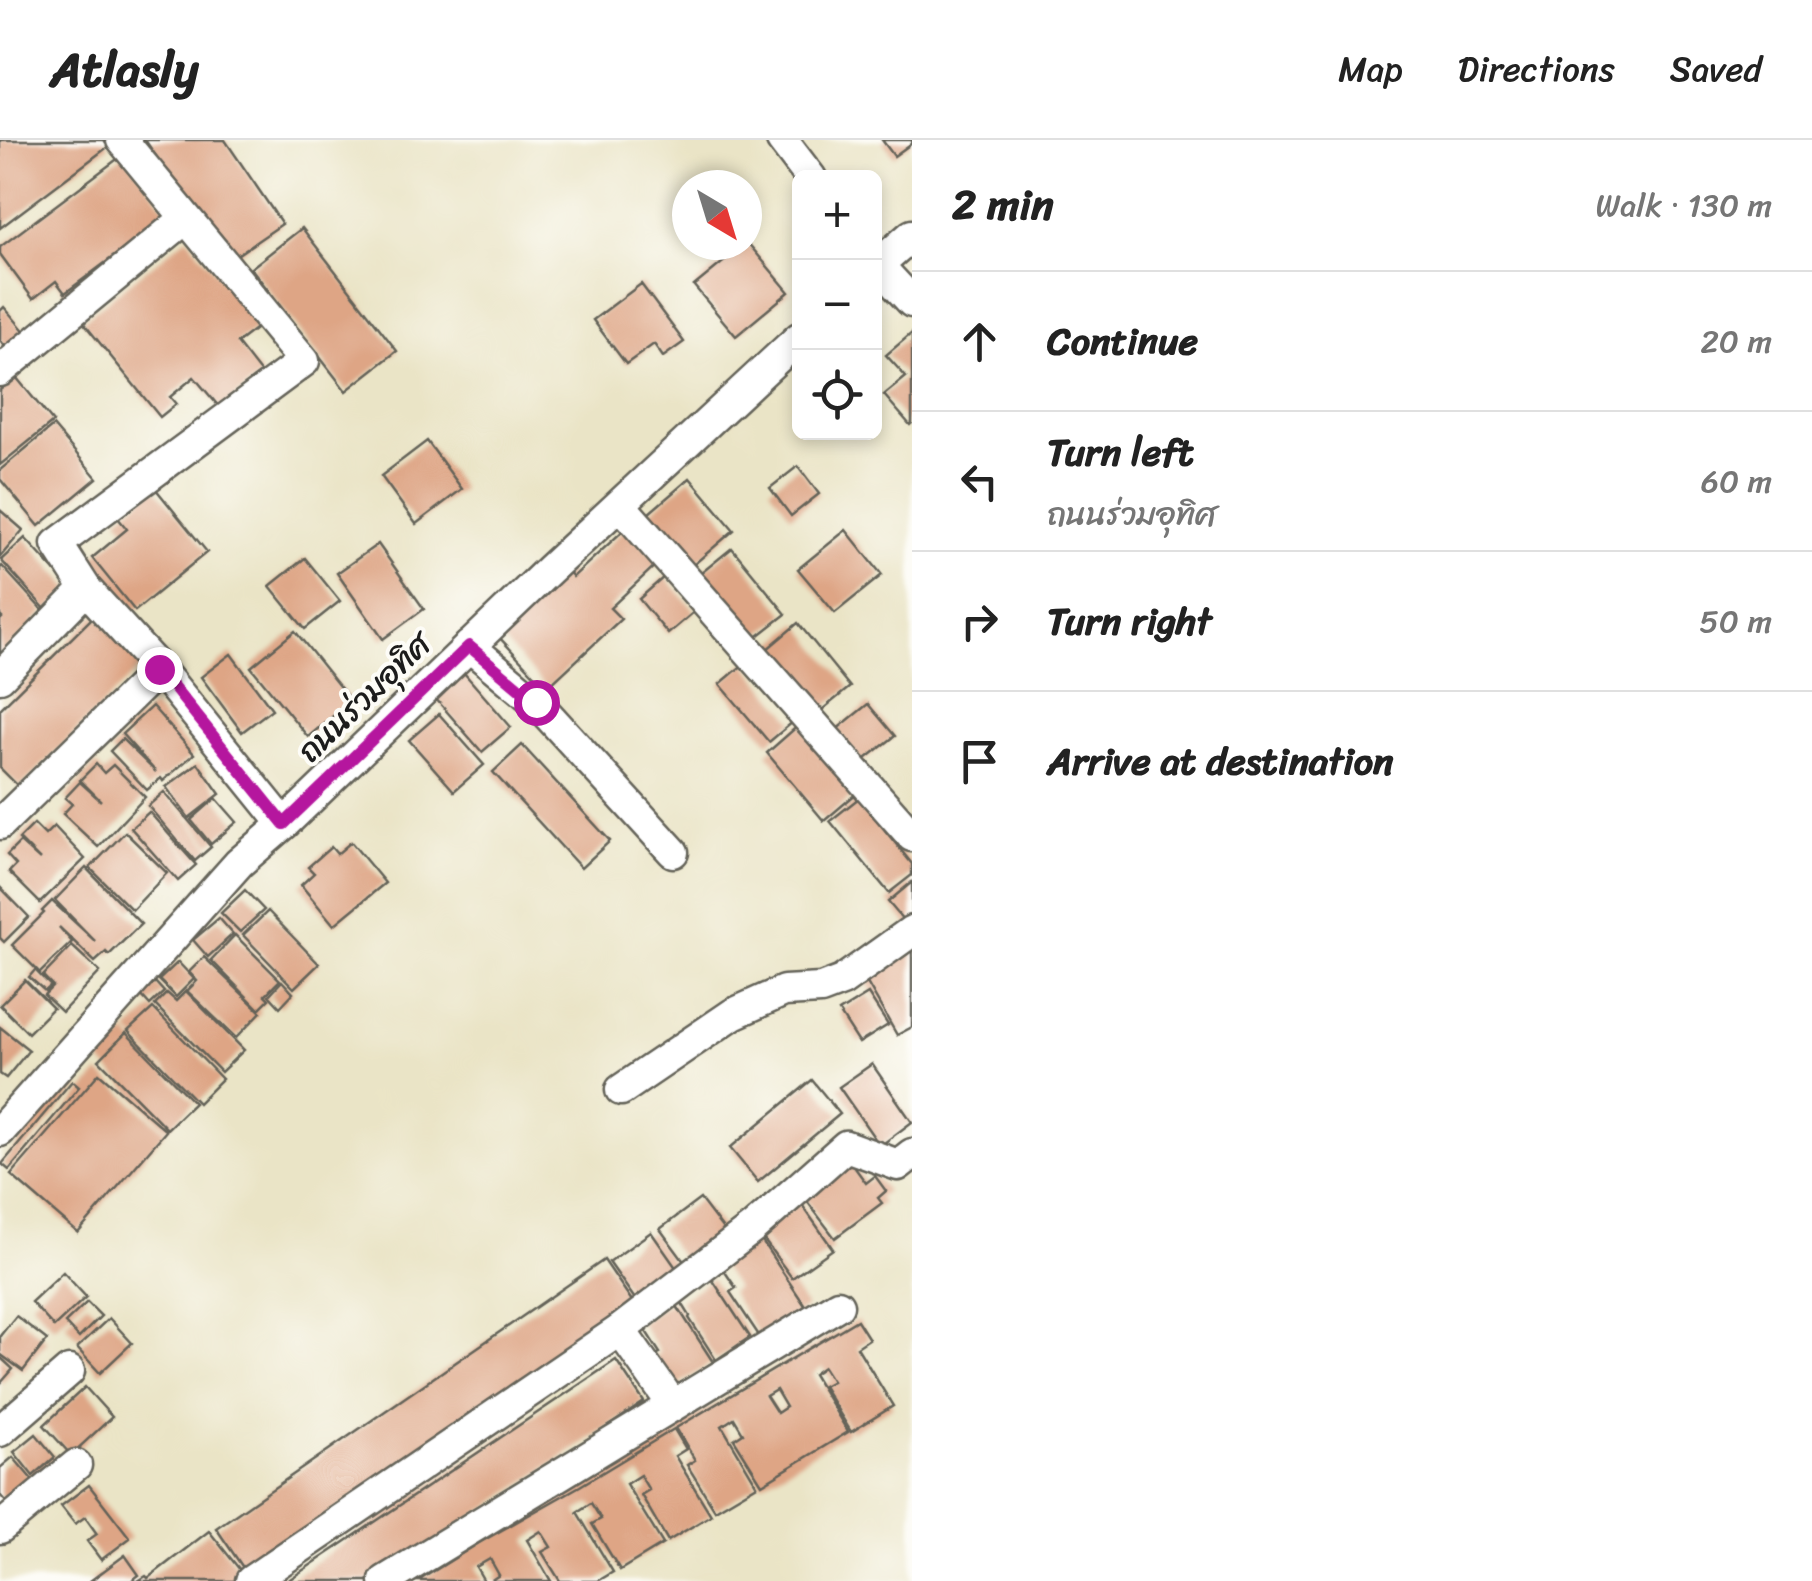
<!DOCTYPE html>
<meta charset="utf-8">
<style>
:root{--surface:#fff;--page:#f6f6f6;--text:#222;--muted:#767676;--line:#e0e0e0}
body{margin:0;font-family:Sriracha,"Playpen Sans Thai",sans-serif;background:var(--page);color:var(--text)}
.controls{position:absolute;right:30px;top:30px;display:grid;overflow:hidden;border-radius:15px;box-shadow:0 5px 15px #0003}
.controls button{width:90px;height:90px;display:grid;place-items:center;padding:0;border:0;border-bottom:2px solid var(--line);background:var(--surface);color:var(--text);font:50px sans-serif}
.compass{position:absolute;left:672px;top:30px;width:90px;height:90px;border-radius:50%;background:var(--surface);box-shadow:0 5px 15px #0003;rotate:142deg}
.stop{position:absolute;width:30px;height:30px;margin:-22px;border:8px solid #b5179e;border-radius:50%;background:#fff}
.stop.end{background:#b5179e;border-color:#fff;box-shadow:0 2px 10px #0008}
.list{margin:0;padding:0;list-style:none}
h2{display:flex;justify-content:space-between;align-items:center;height:130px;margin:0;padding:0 40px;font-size:42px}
h2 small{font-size:32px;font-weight:400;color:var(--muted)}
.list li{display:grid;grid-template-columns:65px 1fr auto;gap:30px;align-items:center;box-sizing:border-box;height:140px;padding:0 40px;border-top:2px solid var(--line)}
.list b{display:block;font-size:38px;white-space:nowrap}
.list p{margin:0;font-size:32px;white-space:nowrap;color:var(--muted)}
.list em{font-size:32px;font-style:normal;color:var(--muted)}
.icon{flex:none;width:55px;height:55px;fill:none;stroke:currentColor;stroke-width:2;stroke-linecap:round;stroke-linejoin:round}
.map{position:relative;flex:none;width:912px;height:1441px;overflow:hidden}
header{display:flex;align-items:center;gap:60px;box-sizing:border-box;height:140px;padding:0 50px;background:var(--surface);border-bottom:2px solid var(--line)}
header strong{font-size:48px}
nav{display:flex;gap:55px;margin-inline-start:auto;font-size:35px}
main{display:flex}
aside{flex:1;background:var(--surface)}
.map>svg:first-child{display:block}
.building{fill:#dea585;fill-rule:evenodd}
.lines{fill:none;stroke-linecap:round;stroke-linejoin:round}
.minor-casing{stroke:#646258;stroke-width:35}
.minor{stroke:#fff;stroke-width:30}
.route{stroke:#b5179e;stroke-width:12}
.labels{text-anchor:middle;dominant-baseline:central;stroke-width:8;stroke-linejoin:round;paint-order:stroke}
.street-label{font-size:32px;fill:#1c1c1c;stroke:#fdfcf7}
</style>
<header>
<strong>Atlasly</strong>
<nav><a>Map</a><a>Directions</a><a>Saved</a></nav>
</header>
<main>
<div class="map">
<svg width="912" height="1441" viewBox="0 0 912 1441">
<rect width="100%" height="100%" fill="#fdfcf7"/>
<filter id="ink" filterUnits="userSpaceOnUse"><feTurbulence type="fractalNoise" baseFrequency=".01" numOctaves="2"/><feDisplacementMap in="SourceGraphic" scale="20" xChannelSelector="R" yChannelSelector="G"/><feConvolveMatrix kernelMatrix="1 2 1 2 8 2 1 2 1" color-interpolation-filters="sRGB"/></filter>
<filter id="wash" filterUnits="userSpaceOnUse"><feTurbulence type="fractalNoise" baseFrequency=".0048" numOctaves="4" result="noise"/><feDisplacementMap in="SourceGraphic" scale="40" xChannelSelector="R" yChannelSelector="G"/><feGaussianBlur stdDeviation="2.25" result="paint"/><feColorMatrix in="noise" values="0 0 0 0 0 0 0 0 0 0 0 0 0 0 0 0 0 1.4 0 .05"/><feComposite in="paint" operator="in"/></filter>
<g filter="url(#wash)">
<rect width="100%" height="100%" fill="#eae4c6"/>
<g id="blocks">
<g class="building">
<path d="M0,0H104L109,6L0,88Z"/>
<path d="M145,0H225L282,84L228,121Z"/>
<path d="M882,0H912V3L894,16Z"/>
<path d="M124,14L170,74L65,153L56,141L33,159L0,114V107Z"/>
<path d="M302,88L397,211L346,251L251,128Z"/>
<path d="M187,97L259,186L237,203L262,235L221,269L194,237L170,257L176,264L160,277L82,181Z"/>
<path d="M747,102L789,152L736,196L694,146L744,105H747Z"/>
<path d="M641,144L684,202L663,217L654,204L626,224L593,180Z"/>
<path d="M4,167L27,194L8,210L0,200V171Z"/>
<path d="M912,193V283L910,285L884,255L906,237L886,215Z"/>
<path d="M16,237L53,282L0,325V250Z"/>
<path d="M53,286L97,338L39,386L0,339V330Z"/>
<path d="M427,301L462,349L416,384L381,336Z"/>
<path d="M798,326L819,354L791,376L770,348Z"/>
<path d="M690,338L734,390L692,426L648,374Z"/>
<path d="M155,348L207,412L135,471L92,418L127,389L118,378Z"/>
<path d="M0,370L23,390L0,417Z"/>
<path d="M627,387L659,422L610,468L621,479L547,548L498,496L568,431L573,437Z"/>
<path d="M846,390L882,435L835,473L798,429Z"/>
<path d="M25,398L71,449L47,471L1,420Z"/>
<path d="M378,404L424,469L383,499L337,433Z"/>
<path d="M732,408L786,474L754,499L700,434Z"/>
<path d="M305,418L340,461L305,489L270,446Z"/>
<path d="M2,426L44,472L32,483L34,485L0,516V480L2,478L0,476V428Z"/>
<path d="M665,436L695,471L668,494L639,459Z"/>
<path d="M95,475L144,524L20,648L0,628V569Z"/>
<path d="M798,483L850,547L817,574L766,510Z"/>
<path d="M295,491L351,561L308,597L251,527Z"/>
<path d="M231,514L272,569L242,592L201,537Z"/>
<path d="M745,523L794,581L769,602L720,544Z"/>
<path d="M464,533L511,587L482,612L435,558Z"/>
<path d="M868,564L895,596L862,622L836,590Z"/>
<path d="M152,566L194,614L163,641L161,638L147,650L110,611L122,599L156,632L122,594Z"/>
<path d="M439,574L484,625L454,651L409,600Z"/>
<path d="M801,583L858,652L824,681L767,613Z"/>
<path d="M522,605L610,701L581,728L493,632Z"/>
<path d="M198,623L220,654L189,678L166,647Z"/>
<path d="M96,624L104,633L113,625L145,657L98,707L63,674L72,664L65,658L80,642L101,661L80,640Z"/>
<path d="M164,652L211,707L195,721L148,666Z"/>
<path d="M216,658L237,682L211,704L191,680Z"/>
<path d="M859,658L912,724V735L889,753L830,681Z"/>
<path d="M149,672L196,725L178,741L131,688Z"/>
<path d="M34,684L45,695L54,686L85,719L40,763L9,732L16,725L7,715L20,702L40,720L19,699Z"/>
<path d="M125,692L167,733L132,770L90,728Z"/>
<path d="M351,702L385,743L334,785L301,745L314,733L308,727L331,707L337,714Z"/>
<path d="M86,728L141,784L109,815L106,812L95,822L59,787L72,802L40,833L12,805L44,773L42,771L52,761L95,801L55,760Z"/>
<path d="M912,742V784L909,787L888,762Z"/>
<path d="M0,747L29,777L4,802L0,798Z"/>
<path d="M245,750L264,770L240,792L221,773Z"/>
<path d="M268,771L319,824L294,848L243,795Z"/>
<path d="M219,778L233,794L208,817L193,800Z"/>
<path d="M235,795L280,840L265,855L269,859L259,869L211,820Z"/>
<path d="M72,806L100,832L62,872L44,855L53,846L43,836Z"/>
<path d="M912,808V887L897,895L863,836Z"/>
<path d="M204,817L261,872L236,898L187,851L197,841L189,832Z"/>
<path d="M178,822L194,839L176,857L159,840Z"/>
<path d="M35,830L51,846L45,851L29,837Z"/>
<path d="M25,840L53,868L28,893L0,865Z"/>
<path d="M282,841L293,853L280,867L269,855Z"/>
<path d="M155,842L164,852L150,865L141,855Z"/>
<path d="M186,851L244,910L221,932L155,865L167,853L176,861Z"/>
<path d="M868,854L888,885L859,903L839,872Z"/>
<path d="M153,868L222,939L198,963L128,891Z"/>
<path d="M0,887L29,910L6,938L0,934Z"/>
<path d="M126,893L194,963L167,989L99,920Z"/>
<path d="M872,924L912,982L880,1006L839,947Z"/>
<path d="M99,933L166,991L78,1093L11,1035Z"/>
<path d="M812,940L840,974L758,1042L730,1008Z"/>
<path d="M72,941L79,947L9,1030L2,1024Z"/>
<path d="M850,1021L866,1043L875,1036L886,1051L878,1058L882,1063L835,1098L803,1056Z"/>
<path d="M700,1059L729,1097L688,1127L660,1089Z"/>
<path d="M800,1062L833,1109L792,1138L758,1092Z"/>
<path d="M651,1092L679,1132L637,1162L609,1122Z"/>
<path d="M759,1097L806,1167L760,1197L730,1152L736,1148L719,1123Z"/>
<path d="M604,1120L634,1164L246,1432L216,1388Z"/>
<path d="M63,1132L86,1157L54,1187L31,1162Z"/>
<path d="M712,1139L750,1197L716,1220L689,1178L690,1176L680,1160Z"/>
<path d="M673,1160L713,1222L675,1247L654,1216L660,1213L640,1182Z"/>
<path d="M87,1162L101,1176L79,1198L65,1183Z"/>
<path d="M16,1176L47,1200L23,1231L0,1214V1196Z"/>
<path d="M109,1178L132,1203L100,1233L77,1208Z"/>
<path d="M857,1180L869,1199L857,1207L893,1266L851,1292L823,1246L832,1241L823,1227L813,1234L848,1292L762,1344L734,1299L743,1293L734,1278L722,1286L757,1345L715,1370L687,1325L695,1320L676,1288ZM776,1250L786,1267L777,1273L766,1256Z"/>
<path d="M0,1217L13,1229L0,1244Z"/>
<path d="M616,1220L644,1262L378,1441H287Z"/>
<path d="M85,1247L112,1277L71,1315L44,1285Z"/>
<path d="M674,1289L686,1309L675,1316L711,1375L668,1401L641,1355L649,1350L640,1335L626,1344L663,1404L620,1430L592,1384L601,1379L591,1363L577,1372L613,1432L598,1441H560L542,1412L551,1407L541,1391L527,1400L551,1441H490L499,1435L490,1419L476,1427L484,1441H418L479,1403L580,1346Z"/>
<path d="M36,1294L55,1317L33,1336L14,1312Z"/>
<path d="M13,1317L34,1342L8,1364L0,1355V1328Z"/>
<path d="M89,1345L130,1398L101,1420L87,1401L97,1394L85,1377L75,1384L61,1366Z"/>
<path d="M209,1391L248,1440L246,1441H138L146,1436L148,1438Z"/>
<path d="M125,1415L139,1435L131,1441H90Z"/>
</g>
</g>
</g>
<g filter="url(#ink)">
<use href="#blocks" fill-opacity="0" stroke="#646258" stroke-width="2.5"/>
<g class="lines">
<defs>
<g id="minor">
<path d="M122,0L304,221L57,404L86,449L159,529L284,684"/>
<path d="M782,0L811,38"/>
<path d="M874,121L912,162"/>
<path d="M874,128L912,95"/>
<path d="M0,231L185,79"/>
<path d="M620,365L912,696"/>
<path d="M469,506L536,562L673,712"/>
<path d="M0,537L86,449"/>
<path d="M0,684L159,529"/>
<path d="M621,950L733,874L784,851L821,849L842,841L912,791"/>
<path d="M0,991L239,723L284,684L549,430L799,198"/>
<path d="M620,1190L673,1265"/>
<path d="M0,1291L69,1231"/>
<path d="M0,1388L76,1325"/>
<path d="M251,1441L620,1190L753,1088L846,1006L898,1025L912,1014"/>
<path d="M385,1441L838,1165"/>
</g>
</defs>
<use href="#minor" class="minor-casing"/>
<use href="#minor" class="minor"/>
</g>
</g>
<g class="lines" filter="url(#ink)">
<path class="route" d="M159,529L284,684L469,506L536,562"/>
</g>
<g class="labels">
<g class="street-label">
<text transform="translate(364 558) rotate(-44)">ถนนร่วมอุทิศ</text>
</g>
</g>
</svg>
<div class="controls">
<button>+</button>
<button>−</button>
<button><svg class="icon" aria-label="locate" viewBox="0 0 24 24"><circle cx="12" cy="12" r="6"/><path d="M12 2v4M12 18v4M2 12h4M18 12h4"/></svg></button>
</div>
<svg class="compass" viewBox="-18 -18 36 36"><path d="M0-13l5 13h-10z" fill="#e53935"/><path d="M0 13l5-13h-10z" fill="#767676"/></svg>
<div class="stop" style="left:536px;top:562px"></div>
<div class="stop end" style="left:159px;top:529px"></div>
</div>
<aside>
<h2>2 min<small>Walk · 130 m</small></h2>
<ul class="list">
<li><svg class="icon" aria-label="ahead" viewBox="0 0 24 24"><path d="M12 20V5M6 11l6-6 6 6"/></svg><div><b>Continue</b></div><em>20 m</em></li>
<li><svg class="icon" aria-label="left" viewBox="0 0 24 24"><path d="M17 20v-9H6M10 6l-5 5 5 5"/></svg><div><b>Turn left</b><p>ถนนร่วมอุทิศ</p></div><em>60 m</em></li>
<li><svg class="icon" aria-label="right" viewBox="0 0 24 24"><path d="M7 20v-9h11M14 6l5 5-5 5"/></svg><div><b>Turn right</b></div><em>50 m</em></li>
<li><svg class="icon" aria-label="arrive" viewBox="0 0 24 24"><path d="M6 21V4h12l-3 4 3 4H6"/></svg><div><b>Arrive at destination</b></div></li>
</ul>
</aside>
</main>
